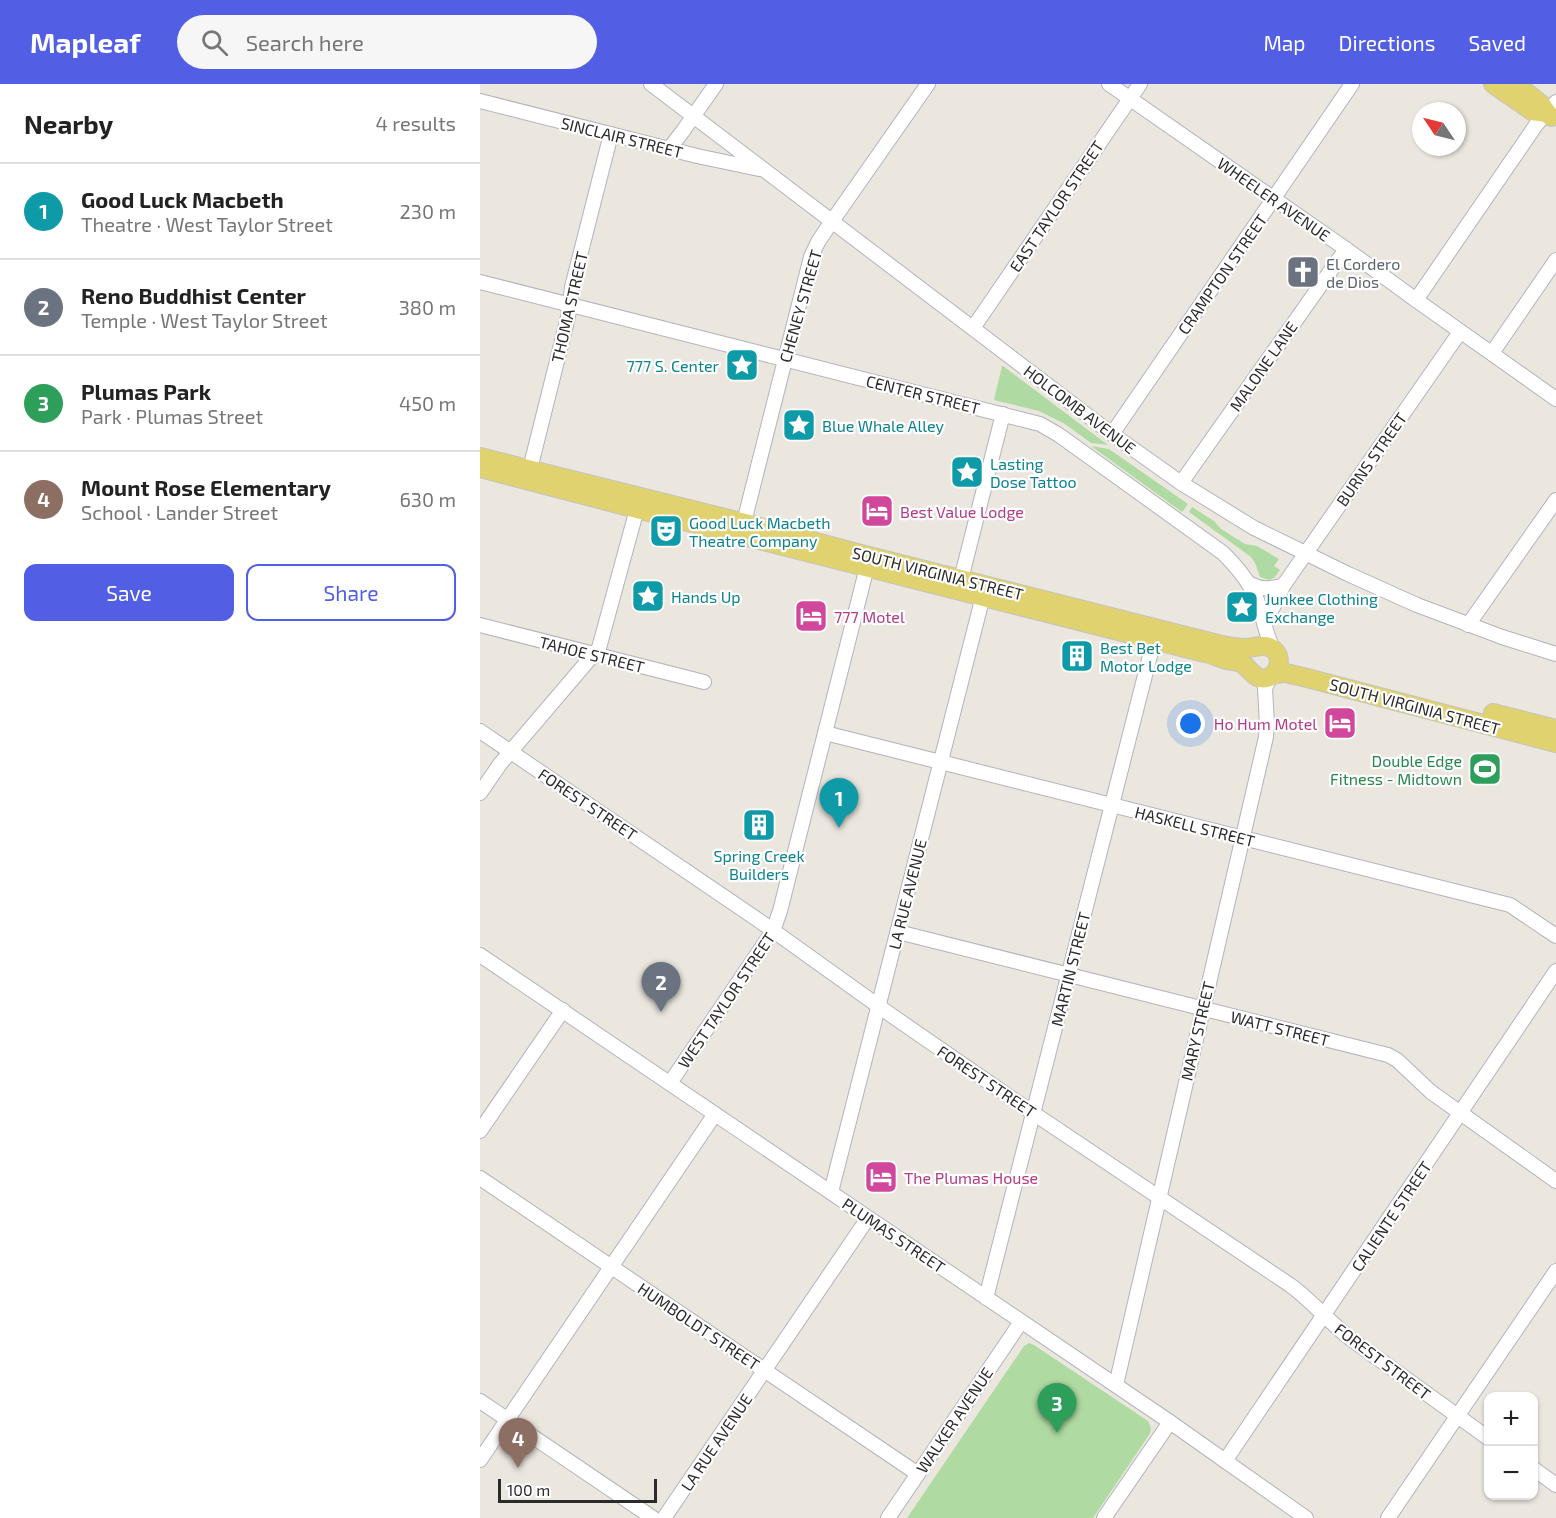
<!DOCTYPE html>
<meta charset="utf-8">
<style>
:root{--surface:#fff;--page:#f6f6f6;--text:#222;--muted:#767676;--line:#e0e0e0;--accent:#525ee4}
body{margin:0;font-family:"Exo 2",sans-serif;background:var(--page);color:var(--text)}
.controls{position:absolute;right:18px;bottom:18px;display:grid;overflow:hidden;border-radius:12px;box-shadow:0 2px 4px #0004}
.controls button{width:54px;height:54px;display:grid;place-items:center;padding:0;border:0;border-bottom:2px solid var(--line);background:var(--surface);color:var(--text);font:30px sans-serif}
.compass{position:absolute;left:932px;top:18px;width:54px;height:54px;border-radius:50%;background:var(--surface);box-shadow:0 2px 4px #0004;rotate:305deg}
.scale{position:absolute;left:18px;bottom:15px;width:159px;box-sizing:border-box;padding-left:6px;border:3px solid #2b2b2b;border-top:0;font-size:16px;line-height:21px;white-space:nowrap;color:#2b2b2b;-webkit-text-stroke:4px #fff;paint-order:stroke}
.you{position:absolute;left:711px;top:640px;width:21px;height:21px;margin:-15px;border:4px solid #fff;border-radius:50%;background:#1a73e8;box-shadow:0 0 0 9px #1a73e833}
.badge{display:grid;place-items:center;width:39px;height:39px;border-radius:50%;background:var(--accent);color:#fff;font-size:20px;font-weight:700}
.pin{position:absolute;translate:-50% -50px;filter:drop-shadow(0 2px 3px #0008)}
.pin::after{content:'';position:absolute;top:32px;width:21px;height:18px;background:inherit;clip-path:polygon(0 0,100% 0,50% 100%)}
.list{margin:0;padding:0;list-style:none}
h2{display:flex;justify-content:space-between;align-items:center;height:78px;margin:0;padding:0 24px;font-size:26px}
h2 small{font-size:20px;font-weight:400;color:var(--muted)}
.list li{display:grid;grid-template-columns:39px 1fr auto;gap:18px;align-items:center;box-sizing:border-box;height:96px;padding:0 24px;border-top:2px solid var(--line)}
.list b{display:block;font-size:22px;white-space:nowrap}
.list p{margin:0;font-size:20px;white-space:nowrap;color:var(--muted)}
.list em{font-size:20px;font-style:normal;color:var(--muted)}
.actions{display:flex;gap:12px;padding:18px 24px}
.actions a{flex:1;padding:14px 0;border:2px solid var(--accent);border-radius:12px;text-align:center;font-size:21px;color:var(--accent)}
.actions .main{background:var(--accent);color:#fff}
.icon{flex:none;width:33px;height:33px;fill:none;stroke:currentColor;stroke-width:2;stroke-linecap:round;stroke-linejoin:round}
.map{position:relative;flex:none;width:1076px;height:1434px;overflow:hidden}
header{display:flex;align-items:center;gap:36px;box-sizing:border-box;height:84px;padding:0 30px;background:var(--accent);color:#fff}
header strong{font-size:28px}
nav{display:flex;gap:33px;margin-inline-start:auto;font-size:21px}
.search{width:420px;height:54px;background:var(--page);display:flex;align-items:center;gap:15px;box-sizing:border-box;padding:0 21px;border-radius:33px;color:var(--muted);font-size:22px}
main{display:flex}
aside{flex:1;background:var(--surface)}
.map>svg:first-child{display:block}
.green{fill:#afdba2}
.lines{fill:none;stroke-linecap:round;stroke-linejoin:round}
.minor-casing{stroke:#b2b3bd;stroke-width:16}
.major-casing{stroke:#c4c4c4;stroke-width:20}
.minor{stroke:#fff;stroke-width:14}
.major{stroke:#e0d26e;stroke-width:18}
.labels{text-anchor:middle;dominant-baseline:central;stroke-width:4.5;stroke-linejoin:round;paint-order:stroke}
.street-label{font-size:16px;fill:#2b2b2b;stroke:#fff}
.worship-label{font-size:16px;fill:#5b616d;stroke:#fff;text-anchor:start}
.culture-label{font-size:16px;fill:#0d838f;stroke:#fff;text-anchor:start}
.hotel-label{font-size:16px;fill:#b23c85;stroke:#fff;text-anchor:start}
.leisure-label{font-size:16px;fill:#27864d;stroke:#fff;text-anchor:end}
</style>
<header>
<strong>Mapleaf</strong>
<div class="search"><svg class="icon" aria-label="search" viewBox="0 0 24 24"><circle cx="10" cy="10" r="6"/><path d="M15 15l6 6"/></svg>Search here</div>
<nav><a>Map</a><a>Directions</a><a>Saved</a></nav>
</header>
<main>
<aside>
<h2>Nearby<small>4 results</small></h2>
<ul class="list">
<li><span class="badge" style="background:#0f9aa8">1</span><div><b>Good Luck Macbeth</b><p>Theatre · West Taylor Street</p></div><em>230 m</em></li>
<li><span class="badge" style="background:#6b7280">2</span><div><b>Reno Buddhist Center</b><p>Temple · West Taylor Street</p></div><em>380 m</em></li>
<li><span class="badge" style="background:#2e9e5b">3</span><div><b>Plumas Park</b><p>Park · Plumas Street</p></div><em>450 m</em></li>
<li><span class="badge" style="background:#8d6e63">4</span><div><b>Mount Rose Elementary</b><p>School · Lander Street</p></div><em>630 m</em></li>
</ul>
<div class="actions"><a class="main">Save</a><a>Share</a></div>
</aside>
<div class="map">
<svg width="1076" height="1434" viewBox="0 0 1076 1434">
<rect width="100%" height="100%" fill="#ebe7df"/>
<g class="green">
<path d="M522,282H523L628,361L611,359L585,340L559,327L514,316Z"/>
<path d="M611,362L629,365L708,420L702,428Z"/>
<path d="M712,423L734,437L741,445L765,460L777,462L799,475L794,482L800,486L794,494L789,496L780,493L775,479L771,473L709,428Z"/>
<path d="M549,1259L554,1261L668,1337C671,1343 672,1346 669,1351L613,1434H427L544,1262Z"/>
</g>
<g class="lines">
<defs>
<g id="minor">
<path d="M171,0L632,350L701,399L774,444L868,490L937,521L1022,553L1076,570"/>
<path d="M629,0L866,165L936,216L1076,315"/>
<path d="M0,17L217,72L279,85"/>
<path d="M189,65L203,47L236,0"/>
<path d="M0,198L560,340L579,351L743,469C757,483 770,498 777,516C784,533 785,551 794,566"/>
<path d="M936,216L1056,41L1076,18"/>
<path d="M493,244L660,0"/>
<path d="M1012,269L1076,176"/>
<path d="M632,350L872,0"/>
<path d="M48,393L88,233L92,203L131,50"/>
<path d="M701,399L866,165"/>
<path d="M264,438L331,173L338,158L348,143L448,0"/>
<path d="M481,495L523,330"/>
<path d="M768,499C782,506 787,505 803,502"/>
<path d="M784,539L799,512L803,502L980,248"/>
<path d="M0,541L224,598"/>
<path d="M988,541L1076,416"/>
<path d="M0,647L281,838L411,931L553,1029L810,1201C832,1217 849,1238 871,1255L1008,1354"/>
<path d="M345,649L1030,821L1076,852"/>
<path d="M0,709L20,680L119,564L157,425"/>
<path d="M418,848L908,971L917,976L951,1008L1076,1097"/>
<path d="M0,871L690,1338L826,1434"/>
<path d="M190,999L293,847L300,827L387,483"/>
<path d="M0,1047L83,926"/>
<path d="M0,1094L438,1390"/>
<path d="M351,1108L503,512"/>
<path d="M506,1214L674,556"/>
<path d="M636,1301L786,653L787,640L785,604L791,592"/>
<path d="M0,1317L173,1434"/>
<path d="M0,1376L235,1030"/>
<path d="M745,1377L1076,887"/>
<path d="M1054,1385L1076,1401"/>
<path d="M184,1434L388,1134"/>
<path d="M408,1434L541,1238"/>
<path d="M624,1434L690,1338"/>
<path d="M908,1434L1076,1187"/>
</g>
<g id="major">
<path d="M1013,0L1052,27L1067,29"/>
<path d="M1036,0L1061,20L1067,29L1071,33"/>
<path d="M0,373L261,438L377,469L738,560C747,562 756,564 766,564C774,564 782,560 789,563C807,570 798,598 780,594C772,592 769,583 761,579C756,577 749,577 743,575C737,573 731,570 725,569L157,425L0,384"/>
<path d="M794,590L806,589L827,594L1076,659"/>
<path d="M1013,629L1076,645"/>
</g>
</defs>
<use href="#minor" class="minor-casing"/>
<use href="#major" class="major-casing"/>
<use href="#minor" class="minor"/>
<use href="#major" class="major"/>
</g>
<defs>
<symbol id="church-square" viewBox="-11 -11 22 22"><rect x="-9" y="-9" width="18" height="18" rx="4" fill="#6b7280" stroke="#fff"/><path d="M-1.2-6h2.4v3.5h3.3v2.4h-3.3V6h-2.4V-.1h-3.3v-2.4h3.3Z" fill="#fff"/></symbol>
<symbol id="sight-square" viewBox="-11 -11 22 22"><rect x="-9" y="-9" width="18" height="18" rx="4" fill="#0f9aa8" stroke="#fff"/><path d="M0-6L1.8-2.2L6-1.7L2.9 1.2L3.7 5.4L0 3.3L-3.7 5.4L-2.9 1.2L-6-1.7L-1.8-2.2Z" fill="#fff"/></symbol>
<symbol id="hotel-square" viewBox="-11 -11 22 22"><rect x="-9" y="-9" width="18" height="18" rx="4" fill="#d1479c" stroke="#fff"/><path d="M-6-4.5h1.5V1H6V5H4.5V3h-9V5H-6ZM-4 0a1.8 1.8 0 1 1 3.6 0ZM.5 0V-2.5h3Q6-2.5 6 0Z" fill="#fff"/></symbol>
<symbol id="theatre-square" viewBox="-11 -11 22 22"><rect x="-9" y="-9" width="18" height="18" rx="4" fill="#0f9aa8" stroke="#fff"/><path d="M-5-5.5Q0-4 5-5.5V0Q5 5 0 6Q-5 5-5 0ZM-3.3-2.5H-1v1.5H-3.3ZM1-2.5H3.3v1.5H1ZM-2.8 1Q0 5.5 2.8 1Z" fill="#fff"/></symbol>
<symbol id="building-square" viewBox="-11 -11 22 22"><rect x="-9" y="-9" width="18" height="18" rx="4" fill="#0f9aa8" stroke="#fff"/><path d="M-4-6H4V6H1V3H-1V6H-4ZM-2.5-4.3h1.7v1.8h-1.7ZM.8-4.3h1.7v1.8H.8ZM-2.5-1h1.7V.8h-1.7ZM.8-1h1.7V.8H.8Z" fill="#fff"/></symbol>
<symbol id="stadium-square" viewBox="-11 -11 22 22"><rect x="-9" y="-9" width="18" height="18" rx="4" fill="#2e9e5b" stroke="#fff"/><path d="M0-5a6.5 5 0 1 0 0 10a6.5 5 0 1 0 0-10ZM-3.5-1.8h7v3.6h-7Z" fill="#fff"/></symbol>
</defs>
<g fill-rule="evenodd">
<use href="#church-square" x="804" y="169" width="38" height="38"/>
<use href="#sight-square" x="243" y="262" width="38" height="38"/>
<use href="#sight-square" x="300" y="322" width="38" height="38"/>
<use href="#sight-square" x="468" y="369" width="38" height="38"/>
<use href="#hotel-square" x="378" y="408" width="38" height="38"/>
<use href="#theatre-square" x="167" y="428" width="38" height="38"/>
<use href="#sight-square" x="149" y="493" width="38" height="38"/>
<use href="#sight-square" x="743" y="504" width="38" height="38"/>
<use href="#hotel-square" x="312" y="513" width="38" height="38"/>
<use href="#building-square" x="578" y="553" width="38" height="38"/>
<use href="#hotel-square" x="841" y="620" width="38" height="38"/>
<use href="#stadium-square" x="986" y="666" width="38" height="38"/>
<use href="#building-square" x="260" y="722" width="38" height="38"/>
<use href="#hotel-square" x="382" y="1074" width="38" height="38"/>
</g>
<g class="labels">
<g class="street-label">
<text transform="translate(142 53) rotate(14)">SINCLAIR STREET</text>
<text transform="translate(794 115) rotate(35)">WHEELER AVENUE</text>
<text transform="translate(576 122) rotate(-56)">EAST TAYLOR STREET</text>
<text transform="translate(742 190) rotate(-55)">CRAMPTON STREET</text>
<text transform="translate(320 222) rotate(-74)">CHENEY STREET</text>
<text transform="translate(89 223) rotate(-77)">THOMA STREET</text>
<text transform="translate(783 282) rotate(-55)">MALONE LANE</text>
<text transform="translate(443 310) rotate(14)">CENTER STREET</text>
<text transform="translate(600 325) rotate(37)">HOLCOMB AVENUE</text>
<text transform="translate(891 375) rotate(-55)">BURNS STREET</text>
<text transform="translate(458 489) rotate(14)">SOUTH VIRGINIA STREET</text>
<text transform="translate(112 570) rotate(14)">TAHOE STREET</text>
<text transform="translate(935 622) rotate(15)">SOUTH VIRGINIA STREET</text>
<text transform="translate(108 720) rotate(34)">FOREST STREET</text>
<text transform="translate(715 742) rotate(14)">HASKELL STREET</text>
<text transform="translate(427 810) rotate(-76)">LA RUE AVENUE</text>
<text transform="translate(590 885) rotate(-76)">MARTIN STREET</text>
<text transform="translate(246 916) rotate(-56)">WEST TAYLOR STREET</text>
<text transform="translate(800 944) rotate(14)">WATT STREET</text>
<text transform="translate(717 947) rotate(-77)">MARY STREET</text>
<text transform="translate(507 997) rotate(34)">FOREST STREET</text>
<text transform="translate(911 1132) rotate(-56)">CALIENTE STREET</text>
<text transform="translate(414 1151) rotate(34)">PLUMAS STREET</text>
<text transform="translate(219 1242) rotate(34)">HUMBOLDT STREET</text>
<text transform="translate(903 1277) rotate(37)">FOREST STREET</text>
<text transform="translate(474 1336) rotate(-56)">WALKER AVENUE</text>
<text transform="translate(236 1358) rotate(-56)">LA RUE AVENUE</text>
</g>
<g class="worship-label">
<text x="846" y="179">El Cordero<tspan x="846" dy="18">de Dios</tspan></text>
</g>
<g class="culture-label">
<text x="239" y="281" text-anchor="end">777 S. Center</text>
<text x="342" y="341">Blue Whale Alley</text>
<text x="510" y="379">Lasting<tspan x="510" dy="18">Dose Tattoo</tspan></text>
<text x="209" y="438">Good Luck Macbeth<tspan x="209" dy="18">Theatre Company</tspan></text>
<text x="191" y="512">Hands Up</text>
<text x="785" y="514">Junkee Clothing<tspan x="785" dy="18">Exchange</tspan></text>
<text x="620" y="563">Best Bet<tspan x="620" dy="18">Motor Lodge</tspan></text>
<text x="279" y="771" text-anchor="middle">Spring Creek<tspan x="279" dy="18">Builders</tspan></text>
</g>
<g class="hotel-label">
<text x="420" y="427">Best Value Lodge</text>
<text x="354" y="532">777 Motel</text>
<text x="837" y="639" text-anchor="end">Ho Hum Motel</text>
<text x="424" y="1093">The Plumas House</text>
</g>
<g class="leisure-label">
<text x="982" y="676">Double Edge<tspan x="982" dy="18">Fitness - Midtown</tspan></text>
</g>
</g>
</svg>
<div class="controls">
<button>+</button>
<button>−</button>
</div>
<svg class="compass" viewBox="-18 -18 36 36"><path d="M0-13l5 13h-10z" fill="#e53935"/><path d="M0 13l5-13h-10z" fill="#767676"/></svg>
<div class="scale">100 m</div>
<div class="you"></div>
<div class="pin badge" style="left:359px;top:744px;background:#0f9aa8">1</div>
<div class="pin badge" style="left:181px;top:928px;background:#6b7280">2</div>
<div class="pin badge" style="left:577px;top:1349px;background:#2e9e5b">3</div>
<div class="pin badge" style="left:38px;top:1384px;background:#8d6e63">4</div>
</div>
</main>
